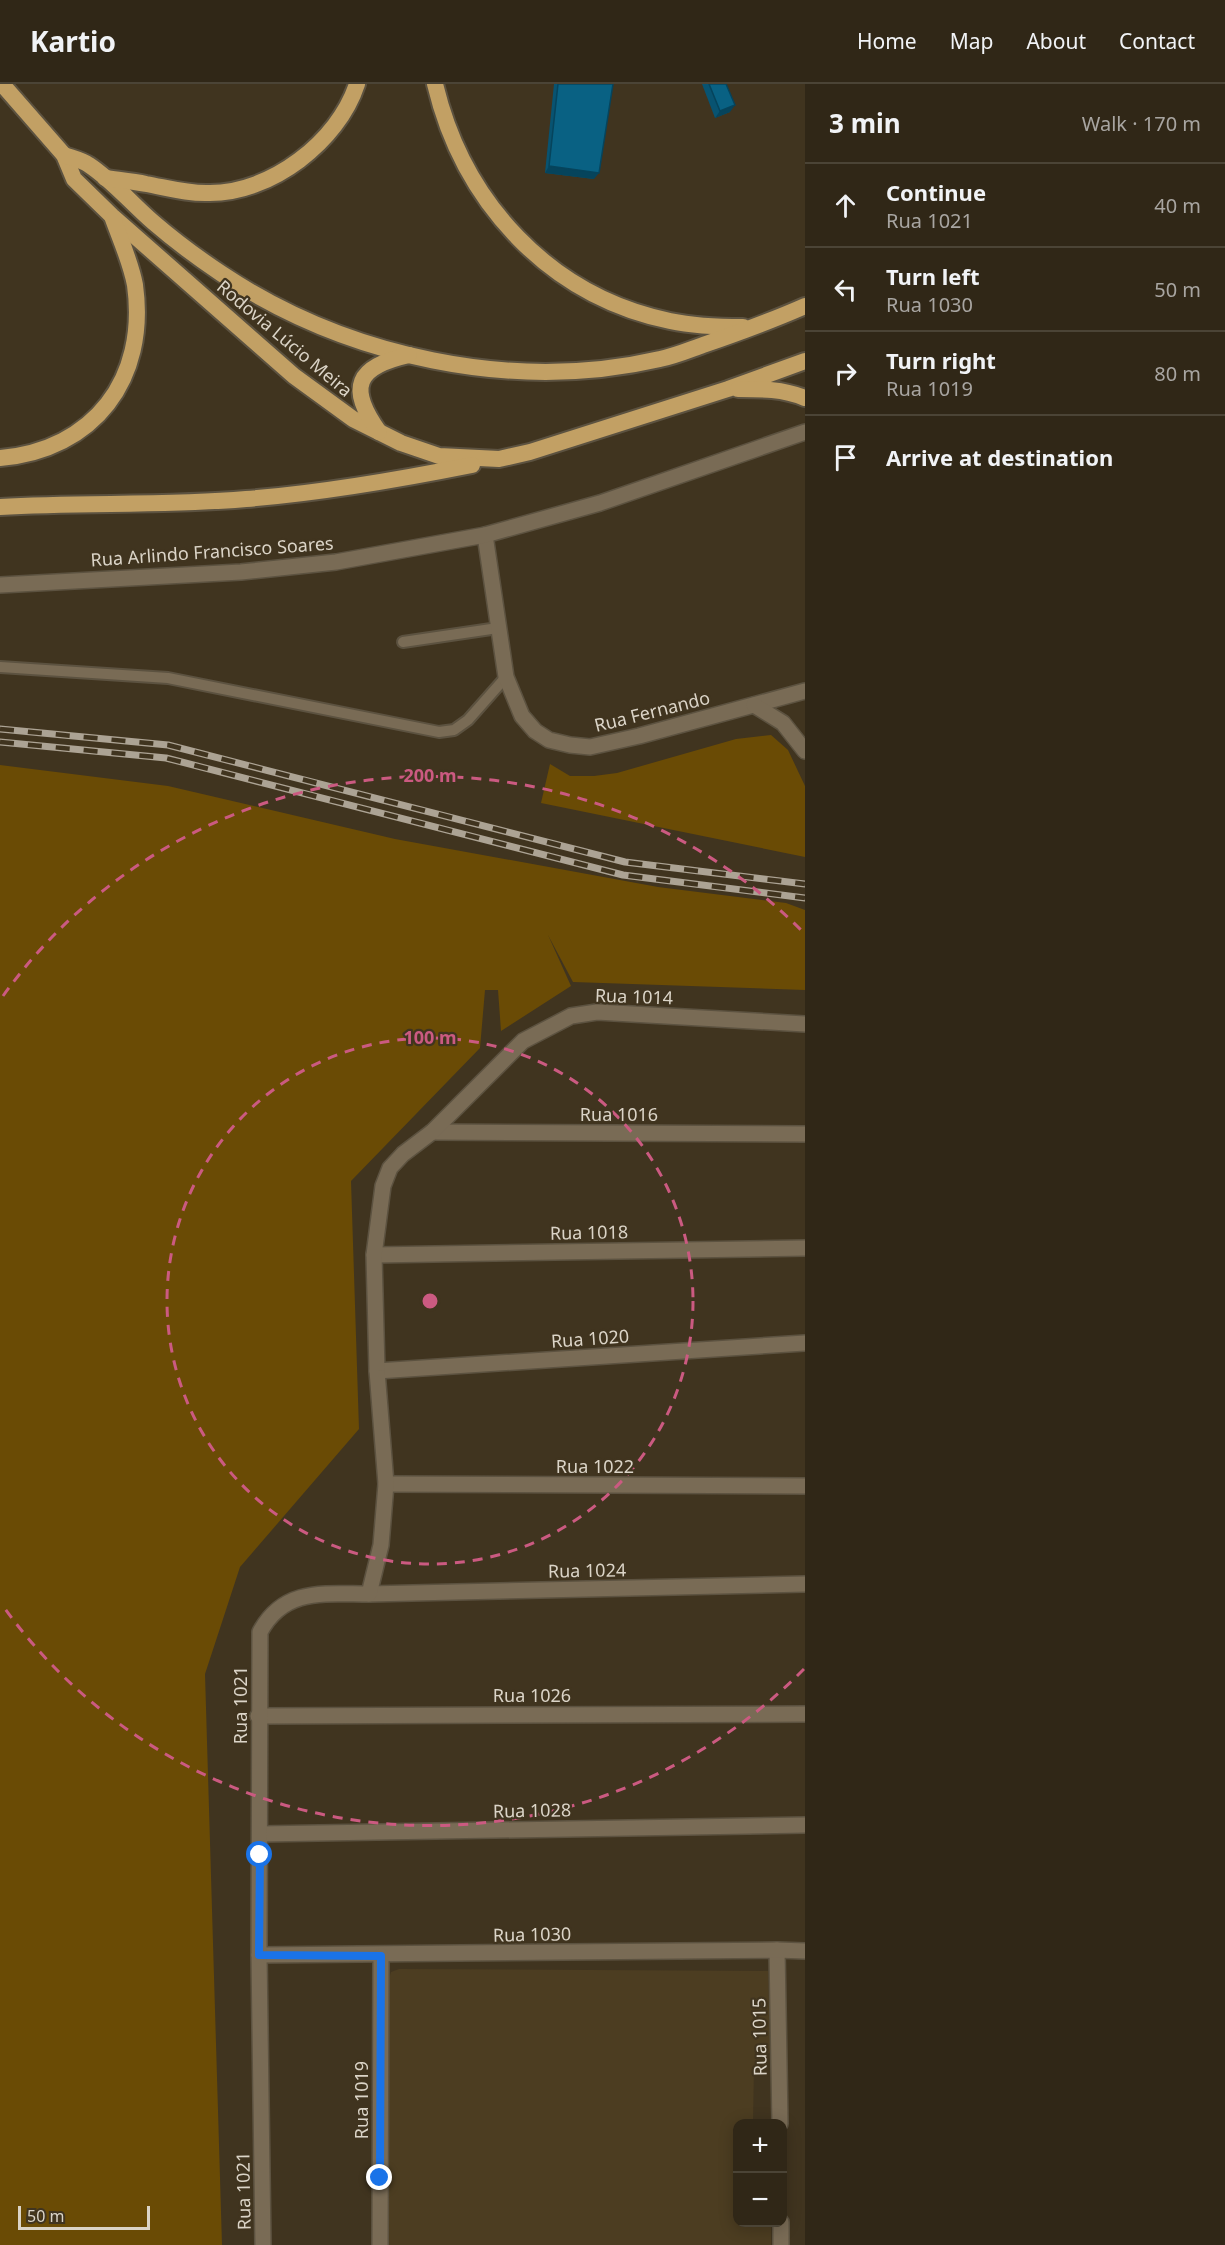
<!DOCTYPE html>
<meta charset="utf-8">
<style>
:root{--surface:#302717;--page:#3c3324;--text:#f1f3f6;--muted:#a8a5a1;--line:#4b4436}
body{margin:0;font-family:"Noto Sans",sans-serif;background:var(--page);color:var(--text)}
.controls{position:absolute;right:18px;bottom:18px;display:grid;overflow:hidden;border-radius:12px;box-shadow:0 3px 15px #0003}
.controls button{width:54px;height:54px;display:grid;place-items:center;padding:0;border:0;border-bottom:2px solid var(--line);background:var(--surface);color:var(--text);font:30px sans-serif}
.scale{position:absolute;left:18px;bottom:15px;width:132px;box-sizing:border-box;padding-left:6px;border:3px solid #dbd4c7;border-top:0;font-size:16px;line-height:21px;white-space:nowrap;color:#dbd4c7;-webkit-text-stroke:4px #40341f;paint-order:stroke}
.stop{position:absolute;width:18px;height:18px;margin:-14px;border:4px solid #1a73e8;border-radius:50%;background:#fff}
.stop.end{background:#1a73e8;border-color:#fff;box-shadow:0 2px 6px #0008}
.list{margin:0;padding:0;list-style:none}
h2{display:flex;justify-content:space-between;align-items:center;height:78px;margin:0;padding:0 24px;font-size:26px}
h2 small{font-size:20px;font-weight:400;color:var(--muted)}
.list li{display:grid;grid-template-columns:39px 1fr auto;gap:18px;align-items:center;box-sizing:border-box;height:84px;padding:0 24px;border-top:2px solid var(--line)}
.list b{display:block;font-size:22px;white-space:nowrap}
.list p{margin:0;font-size:20px;white-space:nowrap;color:var(--muted)}
.list em{font-size:20px;font-style:normal;color:var(--muted)}
.icon{flex:none;width:33px;height:33px;fill:none;stroke:currentColor;stroke-width:2;stroke-linecap:round;stroke-linejoin:round}
.map{position:relative;flex:none;width:805px;height:2161px;overflow:hidden}
header{display:flex;align-items:center;gap:36px;box-sizing:border-box;height:84px;padding:0 30px;background:var(--surface);border-bottom:2px solid var(--line)}
header strong{font-size:28px}
nav{display:flex;gap:33px;margin-inline-start:auto;font-size:21px}
main{display:flex}
aside{flex:1;background:var(--surface)}
.map>svg:first-child{display:block}
.built{fill:#4c3d21}
.green{fill:#6a4b05}
.lines{fill:none;stroke-linecap:round;stroke-linejoin:round}
.service-casing{stroke:#5c5240;stroke-width:14}
.minor-casing{stroke:#5c5240;stroke-width:18}
.trunk-casing{stroke:#5c5240;stroke-width:20}
.service{stroke:#796b55;stroke-width:10}
.minor{stroke:#796b55;stroke-width:15}
.trunk{stroke:#c2a064;stroke-width:16}
.rail-casing{stroke:#aca394;stroke-width:7}
.rail{stroke:#40341f;stroke-width:4.5;stroke-dasharray:14;stroke-linecap:butt}
.wall{fill:#085371}
.shaded-wall{fill:#06445c}
.building{fill:#096183;stroke:#06445c;stroke-width:1.5}
.route{stroke:#1a73e8;stroke-width:8}
.ring{fill:none;stroke:#cb5a81;stroke-width:3;stroke-dasharray:10 8}
.labels{text-anchor:middle;dominant-baseline:central;stroke-width:4.5;stroke-linejoin:round;paint-order:stroke}
.street-label{font-size:18px;fill:#dbd4c7;stroke:#40341f}
.centre{fill:#cb5a81;stroke:#40341f;stroke-width:3}
.ring-label{font-size:18px;text-anchor:middle;font-weight:bold;fill:#cb5a81;stroke:#40341f;stroke-width:4.5;stroke-linejoin:round;paint-order:stroke}
</style>
<header>
<strong>Kartio</strong>
<nav><a>Home</a><a>Map</a><a>About</a><a>Contact</a></nav>
</header>
<main>
<div class="map">
<svg width="805" height="2161" viewBox="0 0 805 2161">
<rect width="100%" height="100%" fill="#40341f"/>
<path class="built" d="M399,1885L768,1887L770,1968L754,1982L753,2039L738,2040V2138L771,2139V2161H389L388,1898L391,1888Z"/>
<g class="green">
<path d="M771,651L788,666L805,702V773L541,719L550,680L570,692H594L617,689L736,655Z"/>
<path d="M0,681L168,702L395,755L658,803L786,819L805,826V906L573,898L548,851L571,902L501,947L498,906H485L480,964L351,1097L359,1345L240,1483L205,1590L222,2161H0Z"/>
</g>
<g class="lines">
<defs>
<g id="service">
<path d="M403,558L498,544"/>
<path d="M0,583L168,594L439,648L454,646L468,636L506,593"/>
</g>
<g id="minor">
<path d="M485,451L506,593L522,632L535,647L549,656L570,661L590,663L639,652L805,607"/>
<path d="M0,501L241,488L336,478L485,451L600,419L805,348"/>
<path d="M754,621L783,639L805,667"/>
<path d="M432,1048L805,1050"/>
<path d="M374,1171L805,1164"/>
<path d="M377,1287L805,1259"/>
<path d="M386,1400L805,1402"/>
<path d="M369,1510L805,1500"/>
<path d="M258,1632L805,1630"/>
<path d="M260,1750L805,1741"/>
<path d="M777,1866L780,2040"/>
<path d="M259,1871L777,1866L805,1867"/>
<path d="M781,2138V2161"/>
<path d="M263,2161L259,1871L260,1548C284,1503 325,1510 369,1510L381,1461L386,1400L377,1287L374,1171L383,1102L390,1084L403,1070L432,1048L523,957L571,932L597,928L805,940"/>
<path d="M380,2161L381,1872"/>
</g>
<g id="trunk">
<path d="M2,0L64,71L74,95L112,132L294,292L353,335L401,359L439,372L499,375L530,368L728,305L805,277"/>
<path d="M435,0C463,118 549,212 670,237C694,242 718,243 743,243"/>
<path d="M64,71C72,74 82,76 89,81C112,96 132,120 153,138C175,157 198,174 222,190C347,273 513,309 660,275C675,272 689,266 703,261C738,249 771,237 805,222"/>
<path d="M105,94C119,96 133,97 146,100C168,104 188,110 210,109C271,109 338,58 357,0"/>
<path d="M738,305C762,305 783,305 805,314"/>
<path d="M379,348C347,303 356,283 409,271"/>
<path d="M0,374C94,366 148,295 135,201C131,179 121,157 113,135"/>
<path d="M0,423C82,418 164,422 246,415C322,409 397,396 472,381"/>
</g>
</defs>
<use href="#service" class="service-casing"/>
<use href="#minor" class="minor-casing"/>
<use href="#trunk" class="trunk-casing"/>
<use href="#service" class="service"/>
<use href="#minor" class="minor"/>
<use href="#trunk" class="trunk"/>
<defs>
<g id="rail">
<path d="M0,645L168,661L625,778L805,800"/>
<path d="M0,658L166,674L623,791L805,814"/>
</g>
</defs>
<use href="#rail" class="rail-casing"/>
<use href="#rail" class="rail"/>
</g>
<g class="wall">
<path d="M554,0H613L594,95L545,89Z"/>
<path d="M702,0H726L730,28L715,34Z"/>
</g>
<g class="shaded-wall">
<path d="M735,21L730,28L715,34L720,27Z"/>
<path d="M549,82L599,89L594,95L545,89Z"/>
</g>
<g class="building">
<path d="M558,0H613L599,89L549,82Z"/>
<path d="M709,0H726L735,21L720,27Z"/>
</g>
<g class="lines">
<path class="route" d="M260,1771L259,1871L381,1872L380,2094"/>
</g>
<g class="ring">
<circle cx="430" cy="1217" r="263"/>
<path d="M804 1585A525 525 0 0 1 3 1522M3 912A525 525 0 0 1 804 849"/>
</g>
<g class="labels">
<g class="street-label">
<text transform="translate(285 254) rotate(40)">Rodovia Lúcio Meira</text>
<text transform="translate(212 467) rotate(-4)">Rua Arlindo Francisco Soares</text>
<text transform="translate(652 627) rotate(-14)">Rua Fernando</text>
<text transform="translate(634 912) rotate(2)">Rua 1014</text>
<text x="619" y="1030">Rua 1016</text>
<text transform="translate(589 1148) rotate(-1)">Rua 1018</text>
<text transform="translate(590 1254) rotate(-4)">Rua 1020</text>
<text x="595" y="1382">Rua 1022</text>
<text transform="translate(587 1486) rotate(-1)">Rua 1024</text>
<text x="532" y="1611">Rua 1026</text>
<text transform="translate(240 1621) rotate(-90)">Rua 1021</text>
<text transform="translate(532 1726) rotate(-1)">Rua 1028</text>
<text transform="translate(532 1850) rotate(-1)">Rua 1030</text>
<text transform="translate(759 1953) rotate(-91)">Rua 1015</text>
<text transform="translate(361 2016) rotate(-90)">Rua 1019</text>
<text transform="translate(243 2107) rotate(-91)">Rua 1021</text>
</g>
</g>
<circle cx="430" cy="1217" r="9" class="centre"/>
<g class="ring-label">
<text x="430" y="698">200 m</text>
<text x="430" y="960">100 m</text>
</g>
</svg>
<div class="controls">
<button>+</button>
<button>−</button>
</div>
<div class="scale">50 m</div>
<div class="stop" style="left:260px;top:1771px"></div>
<div class="stop end" style="left:380px;top:2094px"></div>
</div>
<aside>
<h2>3 min<small>Walk · 170 m</small></h2>
<ul class="list">
<li><svg class="icon" aria-label="ahead" viewBox="0 0 24 24"><path d="M12 20V5M6 11l6-6 6 6"/></svg><div><b>Continue</b><p>Rua 1021</p></div><em>40 m</em></li>
<li><svg class="icon" aria-label="left" viewBox="0 0 24 24"><path d="M17 20v-9H6M10 6l-5 5 5 5"/></svg><div><b>Turn left</b><p>Rua 1030</p></div><em>50 m</em></li>
<li><svg class="icon" aria-label="right" viewBox="0 0 24 24"><path d="M7 20v-9h11M14 6l5 5-5 5"/></svg><div><b>Turn right</b><p>Rua 1019</p></div><em>80 m</em></li>
<li><svg class="icon" aria-label="arrive" viewBox="0 0 24 24"><path d="M6 21V4h12l-3 4 3 4H6"/></svg><div><b>Arrive at destination</b></div></li>
</ul>
</aside>
</main>
